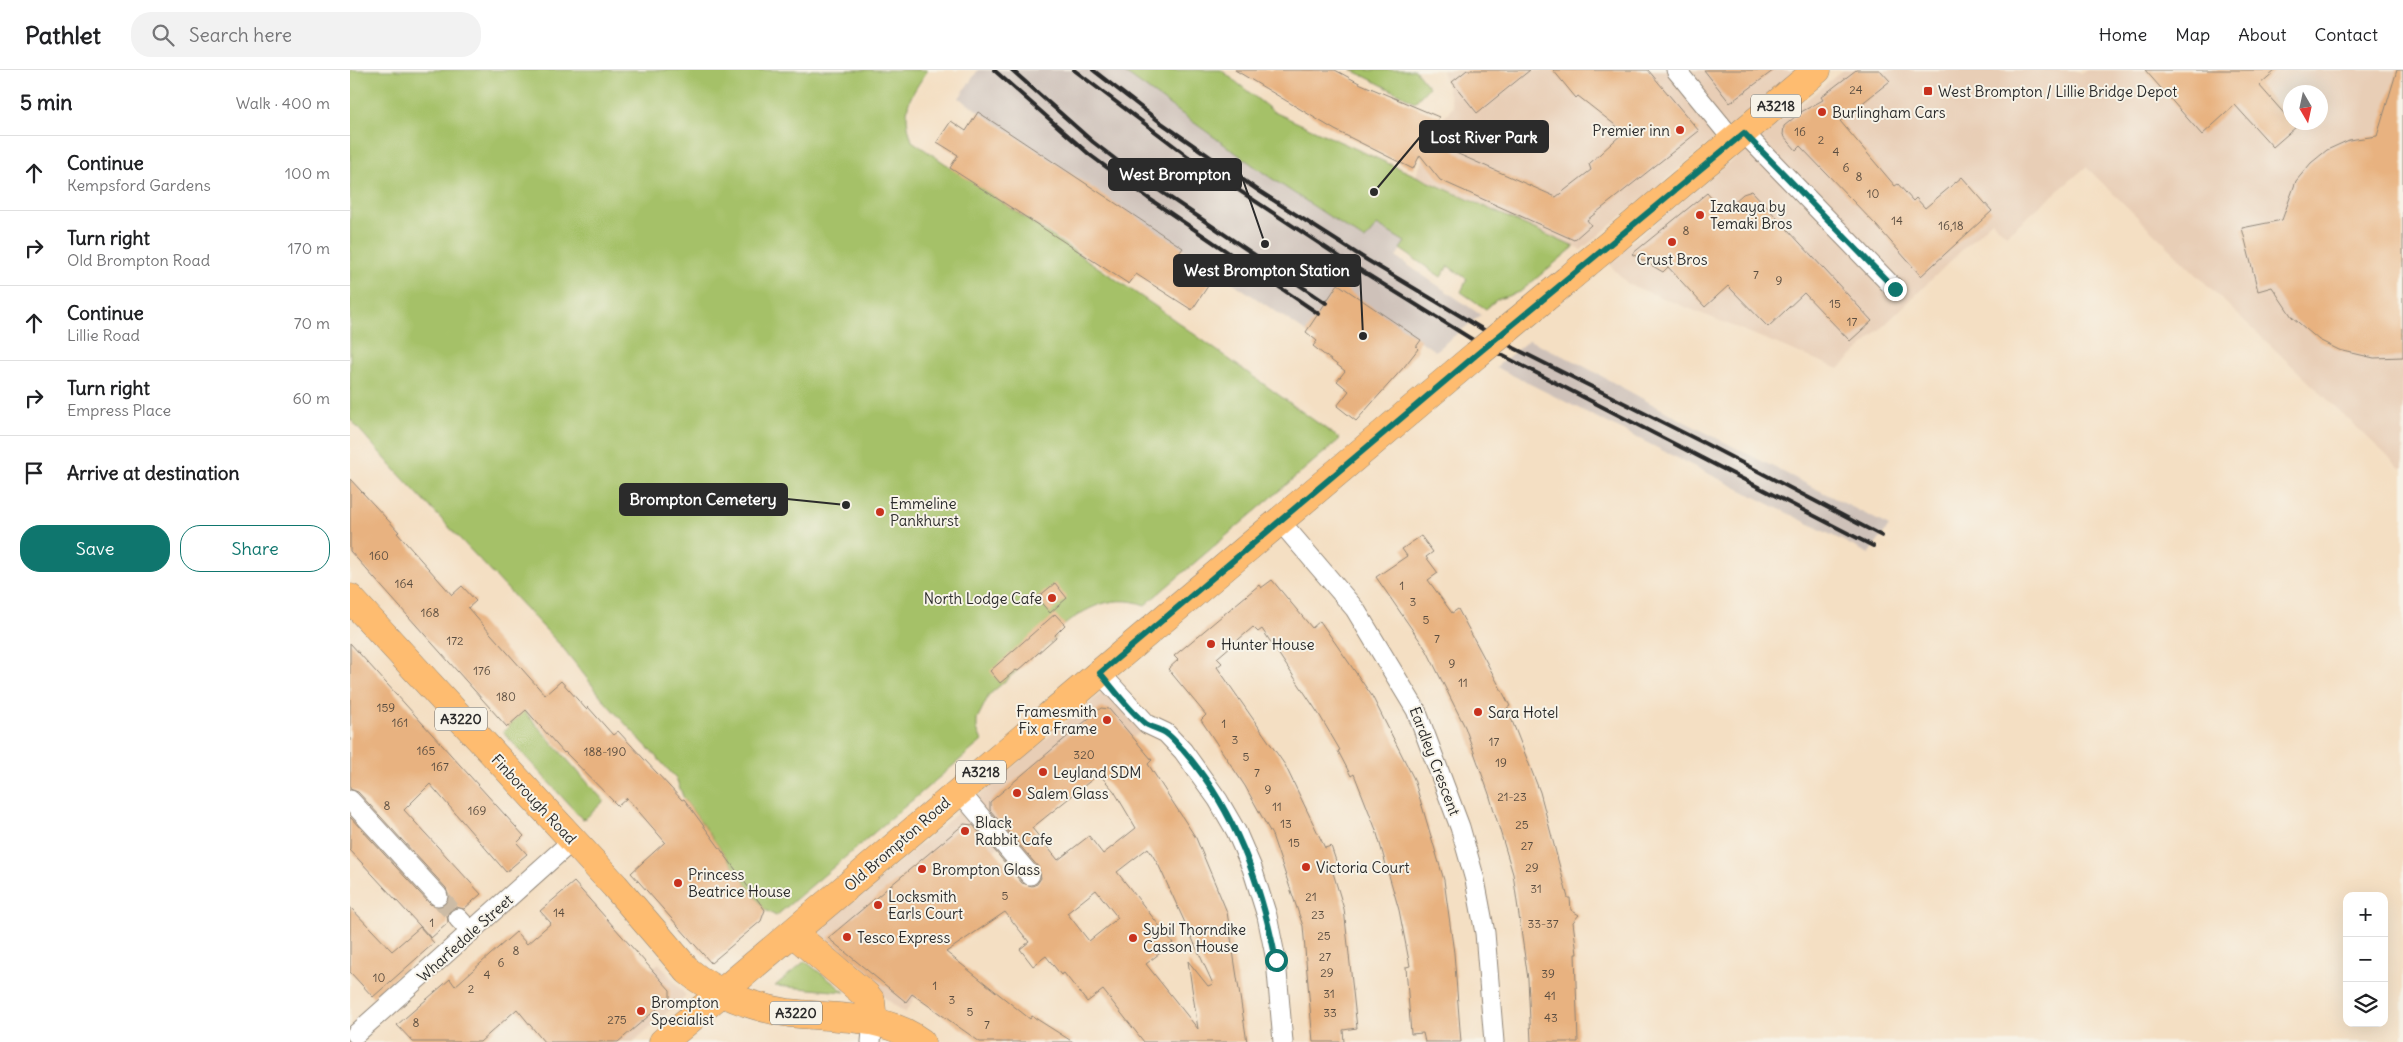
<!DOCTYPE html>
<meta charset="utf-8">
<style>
:root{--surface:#fff;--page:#f2f2f2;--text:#202124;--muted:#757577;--line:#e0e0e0;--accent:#0f766e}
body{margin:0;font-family:Delius,sans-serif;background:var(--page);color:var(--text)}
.controls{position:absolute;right:15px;bottom:15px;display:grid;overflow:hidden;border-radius:10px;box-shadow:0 5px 20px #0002}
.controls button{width:45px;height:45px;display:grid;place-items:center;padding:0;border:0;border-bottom:1px solid var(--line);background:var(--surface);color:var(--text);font:25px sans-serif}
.compass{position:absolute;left:1933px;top:15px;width:45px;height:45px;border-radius:50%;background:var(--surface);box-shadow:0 5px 20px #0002;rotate:171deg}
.stop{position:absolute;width:15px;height:15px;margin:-11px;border:4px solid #0f766e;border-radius:50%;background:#fff}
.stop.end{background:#0f766e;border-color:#fff;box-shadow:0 1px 5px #0008}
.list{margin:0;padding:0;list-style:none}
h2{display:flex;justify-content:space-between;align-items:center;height:65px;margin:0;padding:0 20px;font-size:21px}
h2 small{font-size:16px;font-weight:400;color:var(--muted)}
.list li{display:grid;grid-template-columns:32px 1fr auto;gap:15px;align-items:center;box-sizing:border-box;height:75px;padding:0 20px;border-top:1px solid var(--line)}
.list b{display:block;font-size:19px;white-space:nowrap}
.list p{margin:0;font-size:16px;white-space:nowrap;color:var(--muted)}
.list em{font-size:16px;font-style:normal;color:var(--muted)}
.actions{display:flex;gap:10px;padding:15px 20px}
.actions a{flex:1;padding:11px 0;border:1px solid var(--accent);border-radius:20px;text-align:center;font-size:18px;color:var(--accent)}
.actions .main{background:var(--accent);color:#fff}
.icon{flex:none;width:28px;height:28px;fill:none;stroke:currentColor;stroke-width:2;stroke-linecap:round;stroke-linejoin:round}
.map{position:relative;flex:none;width:2053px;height:972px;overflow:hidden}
header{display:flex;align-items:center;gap:30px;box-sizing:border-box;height:70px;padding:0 25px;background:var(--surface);border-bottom:1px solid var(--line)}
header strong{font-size:24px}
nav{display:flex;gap:28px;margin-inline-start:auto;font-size:18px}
.search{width:350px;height:45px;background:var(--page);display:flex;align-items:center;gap:12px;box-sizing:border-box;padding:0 18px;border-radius:20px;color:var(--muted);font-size:19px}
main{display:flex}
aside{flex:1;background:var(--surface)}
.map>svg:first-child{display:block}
.built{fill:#e8ceb6;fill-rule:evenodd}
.industrial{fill:#cec1b9}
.green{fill:#a5c167;stroke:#687649}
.building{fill:#e8b280;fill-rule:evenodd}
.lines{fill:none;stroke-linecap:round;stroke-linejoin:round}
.street-tunnel{stroke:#ccbba5;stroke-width:19;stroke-dasharray:19 9;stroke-linecap:butt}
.street-casing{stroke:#908577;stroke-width:21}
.primary-casing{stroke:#908577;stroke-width:29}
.highway-casing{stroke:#908577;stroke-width:29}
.street{stroke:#fff;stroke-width:19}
.primary{stroke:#febc70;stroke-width:28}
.highway{stroke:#febc70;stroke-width:28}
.rail{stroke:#2b2b2b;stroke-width:4}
.primary-bridge-casing{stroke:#908577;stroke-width:29;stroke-linecap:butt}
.primary-bridge{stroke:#febc70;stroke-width:28}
.route{stroke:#0f766e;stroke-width:6}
.poi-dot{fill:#c8321e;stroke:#f7f3e8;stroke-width:2}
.labels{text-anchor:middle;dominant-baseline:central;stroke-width:4;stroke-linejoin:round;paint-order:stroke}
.number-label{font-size:12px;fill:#5a4d40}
.shield{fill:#f7f3e8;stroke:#686764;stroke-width:1}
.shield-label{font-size:14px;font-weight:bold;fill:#2b2b2b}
.poi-label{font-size:15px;fill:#2b2b2b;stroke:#f7f3e8;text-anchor:start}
.street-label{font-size:15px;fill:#2b2b2b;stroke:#f7f3e8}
.leader{fill:none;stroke:#2b2b2b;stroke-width:2}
.callout-dot{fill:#2b2b2b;stroke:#f7f3e8;stroke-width:2}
.callout{fill:#2b2b2b;stroke:#2b2b2b;stroke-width:2}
.callout-label{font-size:16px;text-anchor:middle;font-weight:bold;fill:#fff}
</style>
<header>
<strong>Pathlet</strong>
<div class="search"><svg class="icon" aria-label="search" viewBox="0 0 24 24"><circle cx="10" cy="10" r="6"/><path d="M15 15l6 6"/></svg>Search here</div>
<nav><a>Home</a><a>Map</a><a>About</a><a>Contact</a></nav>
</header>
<main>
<aside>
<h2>5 min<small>Walk · 400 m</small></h2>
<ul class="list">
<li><svg class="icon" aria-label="ahead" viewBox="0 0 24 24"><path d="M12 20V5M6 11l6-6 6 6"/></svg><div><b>Continue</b><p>Kempsford Gardens</p></div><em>100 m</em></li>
<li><svg class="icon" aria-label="right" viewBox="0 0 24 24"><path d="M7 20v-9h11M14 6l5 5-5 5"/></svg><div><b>Turn right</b><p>Old Brompton Road</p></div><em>170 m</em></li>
<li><svg class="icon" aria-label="ahead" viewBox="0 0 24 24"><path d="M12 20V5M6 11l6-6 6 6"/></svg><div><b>Continue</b><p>Lillie Road</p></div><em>70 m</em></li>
<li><svg class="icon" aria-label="right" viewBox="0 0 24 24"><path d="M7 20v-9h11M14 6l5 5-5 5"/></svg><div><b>Turn right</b><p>Empress Place</p></div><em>60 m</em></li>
<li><svg class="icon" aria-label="arrive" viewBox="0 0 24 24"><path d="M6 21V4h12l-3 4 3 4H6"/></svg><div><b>Arrive at destination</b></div></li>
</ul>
<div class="actions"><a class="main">Save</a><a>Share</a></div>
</aside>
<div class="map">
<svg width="2053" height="972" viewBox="0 0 2053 972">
<rect width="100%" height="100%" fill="#f7f3e8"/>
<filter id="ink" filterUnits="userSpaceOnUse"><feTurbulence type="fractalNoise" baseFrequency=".02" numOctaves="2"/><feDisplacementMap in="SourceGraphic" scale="10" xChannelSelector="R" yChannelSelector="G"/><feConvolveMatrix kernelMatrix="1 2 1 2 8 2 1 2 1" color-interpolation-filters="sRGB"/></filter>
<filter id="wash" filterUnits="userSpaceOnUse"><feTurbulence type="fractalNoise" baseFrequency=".0096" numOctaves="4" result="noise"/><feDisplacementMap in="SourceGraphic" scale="20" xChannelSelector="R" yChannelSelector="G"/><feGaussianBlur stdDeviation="1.12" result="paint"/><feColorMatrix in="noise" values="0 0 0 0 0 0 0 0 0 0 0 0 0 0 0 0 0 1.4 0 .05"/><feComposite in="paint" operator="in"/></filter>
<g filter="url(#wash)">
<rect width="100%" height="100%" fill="#f4dfc3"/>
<g class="built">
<path d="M1092,0H1447L1231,180L1066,105L1093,48L1103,37Z"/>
<path d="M1493,0H1723L1732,3L1737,0H2053V398H2050L1884,241L1736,97L1656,165L1642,151L1489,299L1278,214L1257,192ZM1940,22H1970V52H1940Z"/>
<path d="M757,618L794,659L542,863L578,906L555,943L470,879L469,859Z"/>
<path d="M309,893L336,926L283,972H214Z"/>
</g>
<g class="industrial">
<path d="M628,0H771L918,106L1015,170L1027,155L1055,172L1046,187L1131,245L1085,281L988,214L956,262L609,28Z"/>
<path d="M1179,270L1226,292L1335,352L1539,456L1519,484L1146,297Z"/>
</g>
<g class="green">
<path d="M0,0H578C559,28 551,37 562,71L805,236L990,369L795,535C760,522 729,541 704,564L706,567L639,625L627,649V659L632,671L426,846L415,840L404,825L334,729L326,708L257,634L213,578L47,402L0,349Z"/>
<path d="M771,0H871L924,42L1224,177L1170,222L1146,230L1136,239L1111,222L1117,209L1098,196L1091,207L1050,179L1055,172L1027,155L1015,170L918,106Z"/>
<path d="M1002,0H1065L1079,17L1065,32Z"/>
<path d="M174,641L254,731L236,748L232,749L153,662Z"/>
<path d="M455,891L495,922L425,916Z"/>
</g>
<g id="blocks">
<g class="building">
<path d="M885,0H985L1011,14L1089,47L1084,57L1106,83L1206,127L1241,100L1239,94L1274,62L1228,26L1226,28L1203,0H1298L1349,61L1237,150L1241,155L1224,170L1090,110L1070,85L1063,99L985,60Z"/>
<path d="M1117,0H1180L1127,43L1102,12Z"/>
<path d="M1354,0H1424L1380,33Z"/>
<path d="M1506,0H1530L1540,11L1490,51L1545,116L1548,114L1563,131L1566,128L1575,138L1612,107L1642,141L1571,206L1526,155L1450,76L1446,80L1433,65L1434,56L1451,42L1473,30L1471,27Z"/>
<path d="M1795,0H1926L1909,15L1946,57L1923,77L1885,35L1852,65Z"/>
<path d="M2047,0H2053V287L2024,288L1989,280L1969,270L1942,247L1922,217L1908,221L1892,158L1932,150L1946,111L1961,93L1977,80L1999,70L2027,66Z"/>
<path d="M628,42L833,178L824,190L860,213L842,240L786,204L779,214L600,98L608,85L587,72L601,51L616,61Z"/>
<path d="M1402,121L1522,251L1500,271L1454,223L1418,257L1378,216L1355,237L1318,197L1313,202L1282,184L1357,123L1373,142L1393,124Z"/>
<path d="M988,214L1071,270L1066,277L1068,279L1054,297L1006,351L987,336L999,321L987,311L995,301L963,276L967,271L956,262Z"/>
<path d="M0,409L49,462L47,463L102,525L112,516L126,531L118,538L195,625L211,611L236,639L238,637L263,665L268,661L332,730L334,729L415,840L411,851L361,893L281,803L315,772L277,728L268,736L215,682L214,683L176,640L157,657L0,481Z"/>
<path d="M1071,466L1083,482L1076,487L1088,503L1078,510L1102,543L1108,539L1160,636L1157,638L1190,722L1218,828H1220L1221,840L1229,845L1223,852L1227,884H1225L1228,972H1181L1178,909L1163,804L1139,724L1115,657L1077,581L1026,507L1057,486L1052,479Z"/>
<path d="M922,510L962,558L970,551L1022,626L1064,709L1094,810L1104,883L1111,972H1075L1073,963L1061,964L1056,897L1060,896L1049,840L1026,760L1004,704L1001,706L988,681L990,680L970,646L912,559L908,562L903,557L867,588L872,593L867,597L935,695L975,778L981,776L987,794L981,796L994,839L1007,958L993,960L994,972H963L953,856L922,765L895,716L851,650L856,645L818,599L828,590L824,586L909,515L911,518Z"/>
<path d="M705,513L717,528L700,543L687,528Z"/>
<path d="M705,544L715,555L705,565L706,567L668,601L666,600L650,613L640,601Z"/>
<path d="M0,573L174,766L167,773L177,784L156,802L80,714L54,740L131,824L114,839L106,837L101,839L97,845L98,853L81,868L0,780V747L80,834L90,837L99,830L96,818L8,722L0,719Z"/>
<path d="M751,638L759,639L802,690L798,694L846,768L877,842L897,972H794L753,920L737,932L714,903L711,905L696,886L683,896L670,879L679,872L655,842L596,882L680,949L682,946L723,972H630L562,924L556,932L478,868L614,754L623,755L672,813L682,816L687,814L691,808L689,798L640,740V732ZM749,704L764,721L786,758L753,784L739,766L708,790L682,758ZM798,778L809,796L863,914L858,916L838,891L848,959L796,894L823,873L767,802ZM746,820L768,848L739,871L717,843Z"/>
<path d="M224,812L320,920V928L268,972H194L167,939L130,972H63L47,955L100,909L105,916L166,862L177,874L201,853L190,841Z"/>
<path d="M0,837L42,881L70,857L84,873L23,927L0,902Z"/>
</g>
</g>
</g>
<g filter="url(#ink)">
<use href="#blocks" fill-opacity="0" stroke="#908577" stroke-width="1"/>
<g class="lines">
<path class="street-tunnel" d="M88,826L108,848"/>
<defs>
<g id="street">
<path d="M1326,0L1384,71"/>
<path d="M1394,63L1545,219"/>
<path d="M929,450L1005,539L1066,640L1110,757L1125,810L1135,863L1144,972"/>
<path d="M750,603L797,654L816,663L833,681L868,730L886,761L902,798L917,846L926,890L933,972"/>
<path d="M609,721L680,805"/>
<path d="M0,730L88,826"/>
<path d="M108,848L121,862"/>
<path d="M6,964L222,771"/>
<path d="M521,972L523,951"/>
</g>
<g id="primary">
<path d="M1217,210L1467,0"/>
<path d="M313,972L1126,285"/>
</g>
<g id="highway">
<path d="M0,528L265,816L338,901C364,923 404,938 439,943C484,948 533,944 571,972"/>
<path d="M443,863L517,926L521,931L523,951"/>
</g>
</defs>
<use href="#street" class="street-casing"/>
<use href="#primary" class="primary-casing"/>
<use href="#highway" class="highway-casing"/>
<use href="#street" class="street"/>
<use href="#primary" class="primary"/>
<use href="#highway" class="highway"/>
<g class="rail">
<path d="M644,0L740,85L798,128L969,244"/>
<path d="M662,0L743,72L782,102L976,233"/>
<path d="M724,0L840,88L1002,195L1128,273L1523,476"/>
<path d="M743,0L810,52L909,121L1017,190L1164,278L1354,373L1532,466"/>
</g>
<defs>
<path id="primary-bridge" d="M1126,285L1217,210"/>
</defs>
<use href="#primary-bridge" class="primary-bridge-casing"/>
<use href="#primary-bridge" class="primary-bridge"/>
</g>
</g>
<g class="lines" filter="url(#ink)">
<path class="route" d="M926,890C911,814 885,740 833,680C828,675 823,668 817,664C811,659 802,658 796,654C779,641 764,619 750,603L1126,285L1394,63L1545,219"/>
</g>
<g class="poi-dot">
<rect x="1573" y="16" width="10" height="10" rx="2.5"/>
<circle cx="1472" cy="42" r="5"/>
<circle cx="1330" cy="60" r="5"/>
<circle cx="1350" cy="145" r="5"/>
<circle cx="1322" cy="172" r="5"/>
<circle cx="530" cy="442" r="5"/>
<circle cx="702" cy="528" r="5"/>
<circle cx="861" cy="574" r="5"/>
<circle cx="1128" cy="642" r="5"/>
<circle cx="757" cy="650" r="5"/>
<circle cx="693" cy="702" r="5"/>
<circle cx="667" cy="723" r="5"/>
<circle cx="615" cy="761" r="5"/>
<circle cx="956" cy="797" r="5"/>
<circle cx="572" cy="799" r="5"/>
<circle cx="328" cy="813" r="5"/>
<circle cx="528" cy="835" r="5"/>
<circle cx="497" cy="867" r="5"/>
<circle cx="783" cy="868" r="5"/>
<circle cx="291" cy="941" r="5"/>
</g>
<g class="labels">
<g class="number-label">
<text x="1506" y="19">24</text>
<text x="1450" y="61">16</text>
<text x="1471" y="69">2</text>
<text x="1486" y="81">4</text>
<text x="1496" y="97">6</text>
<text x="1509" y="106">8</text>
<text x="1523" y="123">10</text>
<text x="1547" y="150">14</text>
<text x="1601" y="155">16,18</text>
<text x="1336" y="160">8</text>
<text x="1406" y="204">7</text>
<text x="1429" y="210">9</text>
<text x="1485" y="233">15</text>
<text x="1502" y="251">17</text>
<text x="29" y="485">160</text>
<text x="54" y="513">164</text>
<text x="1052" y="515">1</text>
<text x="1063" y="531">3</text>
<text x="80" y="542">168</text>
<text x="1076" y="549">5</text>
<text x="1087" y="568">7</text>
<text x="105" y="570">172</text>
<text x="1102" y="593">9</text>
<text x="132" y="600">176</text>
<text x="1113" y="612">11</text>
<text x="156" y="626">180</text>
<text x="36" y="637">159</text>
<text x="50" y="652">161</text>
<text x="874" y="653">1</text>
<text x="885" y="669">3</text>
<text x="1144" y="671">17</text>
<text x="76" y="680">165</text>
<text x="255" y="681">188-190</text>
<text x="734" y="684">320</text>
<text x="896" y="686">5</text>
<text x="1151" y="692">19</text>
<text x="90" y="696">167</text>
<text x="907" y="702">7</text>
<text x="918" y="719">9</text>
<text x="1162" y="726">21-23</text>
<text x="37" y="735">8</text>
<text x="927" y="736">11</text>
<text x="127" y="740">169</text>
<text x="936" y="753">13</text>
<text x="1172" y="754">25</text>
<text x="944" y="772">15</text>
<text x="1177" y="775">27</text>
<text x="1182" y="797">29</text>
<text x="1186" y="818">31</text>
<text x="655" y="825">5</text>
<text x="961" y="826">21</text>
<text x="209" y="842">14</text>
<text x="968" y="844">23</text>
<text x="82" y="852">1</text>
<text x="1193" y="853">33-37</text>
<text x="974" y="865">25</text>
<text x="166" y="880">8</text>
<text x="975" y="886">27</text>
<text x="151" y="892">6</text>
<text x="977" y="902">29</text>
<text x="1198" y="903">39</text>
<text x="137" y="904">4</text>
<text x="29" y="907">10</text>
<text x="585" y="915">1</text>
<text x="121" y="918">2</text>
<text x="979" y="923">31</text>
<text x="1200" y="925">41</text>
<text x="602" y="929">3</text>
<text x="620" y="941">5</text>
<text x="980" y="942">33</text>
<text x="1201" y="947">43</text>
<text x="267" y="949">275</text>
<text x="66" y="952">8</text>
<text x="637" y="954">7</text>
</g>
<g class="shield">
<rect x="1401" y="24.5" width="50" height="23" rx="4"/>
<rect x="85" y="637.5" width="52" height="23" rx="4"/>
<rect x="606" y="690.5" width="50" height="23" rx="4"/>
<rect x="420" y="931.5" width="52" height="23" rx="4"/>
</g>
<g class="shield-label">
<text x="1426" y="36">A3218</text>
<text x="111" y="649">A3220</text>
<text x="631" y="702">A3218</text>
<text x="446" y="943">A3220</text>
</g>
<g class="poi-label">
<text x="1588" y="21">West Brompton / Lillie Bridge Depot</text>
<text x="1482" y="42">Burlingham Cars</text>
<text x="1320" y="60" text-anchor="end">Premier inn</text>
<text x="1360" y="136">Izakaya by<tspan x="1360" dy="17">Temaki Bros</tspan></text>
<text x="1322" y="189" text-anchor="middle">Crust Bros</text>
<text x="540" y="433">Emmeline<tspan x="540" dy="17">Pankhurst</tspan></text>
<text x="692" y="528" text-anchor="end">North Lodge Cafe</text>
<text x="871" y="574">Hunter House</text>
<text x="747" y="641" text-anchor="end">Framesmith<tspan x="747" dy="17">Fix a Frame</tspan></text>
<text x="1138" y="642">Sara Hotel</text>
<text x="703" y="702">Leyland SDM</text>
<text x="677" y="723">Salem Glass</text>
<text x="625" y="752">Black<tspan x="625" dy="17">Rabbit Cafe</tspan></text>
<text x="966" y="797">Victoria Court</text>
<text x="582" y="799">Brompton Glass</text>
<text x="338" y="804">Princess<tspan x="338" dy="17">Beatrice House</tspan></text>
<text x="538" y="826">Locksmith<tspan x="538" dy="17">Earls Court</tspan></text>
<text x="793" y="859">Sybil Thorndike<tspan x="793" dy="17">Casson House</tspan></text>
<text x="507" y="867">Tesco Express</text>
<text x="301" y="932">Brompton<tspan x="301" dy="17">Specialist</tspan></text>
</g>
<g class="street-label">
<text transform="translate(1085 691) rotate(69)">Eardley Crescent</text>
<text transform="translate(184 729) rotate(47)">Finborough Road</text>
<text transform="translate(547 774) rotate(-41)">Old Brompton Road</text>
<text transform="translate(115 868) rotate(-42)">Wharfedale Street</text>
</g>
</g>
<path class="leader" d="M1024 122L1070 67M915 174L891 104M1013 266L1010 201M496 435L437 429"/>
<g class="callout-dot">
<circle cx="1024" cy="122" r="5"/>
<circle cx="915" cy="174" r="5"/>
<circle cx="1013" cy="266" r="5"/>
<circle cx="496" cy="435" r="5"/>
</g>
<g class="callout">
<rect x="1070" y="51" width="128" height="31" rx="5"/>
<rect x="759" y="89" width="132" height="31" rx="5"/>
<rect x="824" y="185" width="186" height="31" rx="5"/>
<rect x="270" y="414" width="167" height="31" rx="5"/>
</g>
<g class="callout-label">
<text x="1134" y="73">Lost River Park</text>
<text x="825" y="110">West Brompton</text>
<text x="917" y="206">West Brompton Station</text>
<text x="353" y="435">Brompton Cemetery</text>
</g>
</svg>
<div class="controls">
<button>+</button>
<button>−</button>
<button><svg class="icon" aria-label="layers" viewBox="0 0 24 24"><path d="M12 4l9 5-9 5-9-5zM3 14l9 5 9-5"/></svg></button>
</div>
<svg class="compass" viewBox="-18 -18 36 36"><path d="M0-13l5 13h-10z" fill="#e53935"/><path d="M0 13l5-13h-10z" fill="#757577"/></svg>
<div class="stop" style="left:926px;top:890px"></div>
<div class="stop end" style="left:1545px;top:219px"></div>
</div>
</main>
